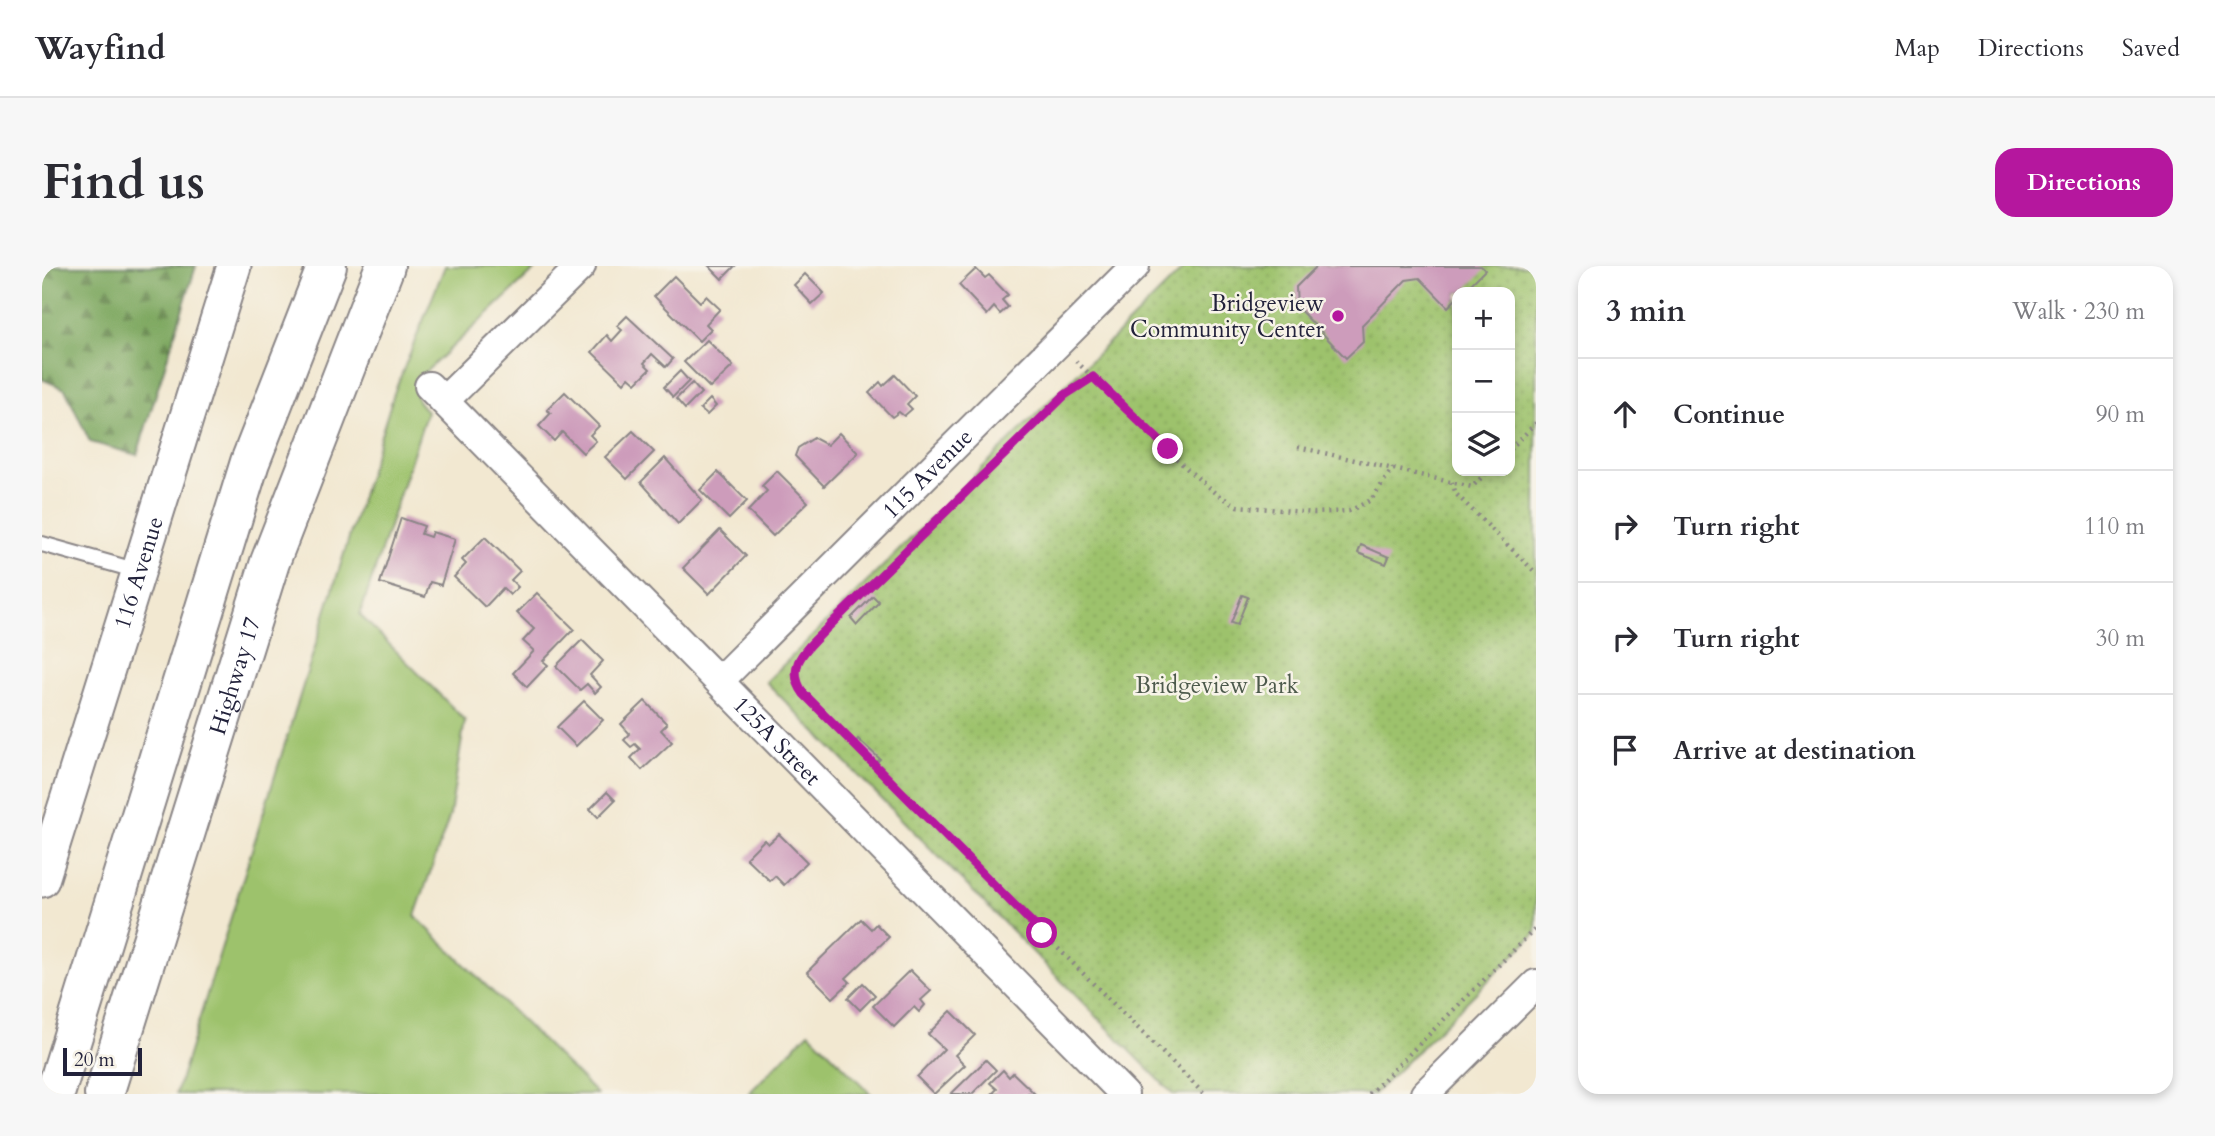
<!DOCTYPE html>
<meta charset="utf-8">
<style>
:root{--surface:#fff;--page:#f7f7f7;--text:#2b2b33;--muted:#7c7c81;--line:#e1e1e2;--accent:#b5179e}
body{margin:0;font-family:Cardo,serif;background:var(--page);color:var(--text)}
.controls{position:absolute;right:21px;top:21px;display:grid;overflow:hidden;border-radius:14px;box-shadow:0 4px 10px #0003}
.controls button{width:63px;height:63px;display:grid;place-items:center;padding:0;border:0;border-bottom:2px solid var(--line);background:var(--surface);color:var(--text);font:35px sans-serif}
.scale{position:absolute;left:21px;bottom:18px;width:79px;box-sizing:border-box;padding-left:7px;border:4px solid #22223b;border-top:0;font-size:19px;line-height:24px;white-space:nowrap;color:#22223b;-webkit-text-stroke:5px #f7f3e8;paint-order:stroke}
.stop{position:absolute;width:21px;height:21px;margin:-16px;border:5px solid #b5179e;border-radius:50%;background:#fff}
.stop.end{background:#b5179e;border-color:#fff;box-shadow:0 2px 7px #0008}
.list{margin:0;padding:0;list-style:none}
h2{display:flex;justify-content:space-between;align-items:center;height:91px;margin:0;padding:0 28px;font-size:30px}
h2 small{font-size:23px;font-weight:400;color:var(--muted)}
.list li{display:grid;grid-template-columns:46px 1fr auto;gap:21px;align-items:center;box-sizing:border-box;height:112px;padding:0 28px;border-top:2px solid var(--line)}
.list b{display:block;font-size:26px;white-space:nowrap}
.list em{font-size:23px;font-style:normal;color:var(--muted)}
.icon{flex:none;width:38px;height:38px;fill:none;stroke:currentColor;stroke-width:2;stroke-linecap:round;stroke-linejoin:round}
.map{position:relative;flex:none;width:1494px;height:828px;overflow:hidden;border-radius:21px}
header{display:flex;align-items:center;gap:42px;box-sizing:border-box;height:98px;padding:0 35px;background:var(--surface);border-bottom:2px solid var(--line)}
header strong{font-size:33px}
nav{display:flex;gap:38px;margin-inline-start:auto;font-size:24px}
.intro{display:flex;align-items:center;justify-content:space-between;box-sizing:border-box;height:168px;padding:0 42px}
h1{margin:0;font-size:49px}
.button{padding:18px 32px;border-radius:21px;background:var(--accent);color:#fff;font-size:24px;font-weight:700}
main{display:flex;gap:42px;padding:0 42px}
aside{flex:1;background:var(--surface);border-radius:21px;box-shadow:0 4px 10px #0003}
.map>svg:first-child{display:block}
.grass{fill:#9dc26c;stroke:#607254;stroke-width:2}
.forest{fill:url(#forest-firs);stroke:#50654e;stroke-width:2}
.park{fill:url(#park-dots);stroke:#607254;stroke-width:2;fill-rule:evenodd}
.building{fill:#cd9cbb}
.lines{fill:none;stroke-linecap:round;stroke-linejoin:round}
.service-casing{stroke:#8a8586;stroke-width:18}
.minor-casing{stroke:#8a8586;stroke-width:32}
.tertiary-casing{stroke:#8a8586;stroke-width:37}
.motorway-casing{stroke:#8a8586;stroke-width:42}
.path{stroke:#8a8586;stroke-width:4.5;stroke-dasharray:2 5;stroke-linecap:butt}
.service{stroke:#fff;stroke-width:14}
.minor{stroke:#fff;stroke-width:28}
.tertiary{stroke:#fff;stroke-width:33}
.motorway{stroke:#fff;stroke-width:38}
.route{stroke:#b5179e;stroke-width:9}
.poi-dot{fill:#b5179e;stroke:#f7f3e8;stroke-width:2.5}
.labels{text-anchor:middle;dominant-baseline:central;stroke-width:5;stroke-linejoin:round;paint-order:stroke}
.poi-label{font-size:23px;fill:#22223b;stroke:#f7f3e8;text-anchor:end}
.street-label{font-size:23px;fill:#22223b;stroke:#f7f3e8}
.park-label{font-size:23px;fill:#4d5a4c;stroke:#f7f3e8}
</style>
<header>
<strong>Wayfind</strong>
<nav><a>Map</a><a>Directions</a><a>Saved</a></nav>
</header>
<div class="intro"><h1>Find us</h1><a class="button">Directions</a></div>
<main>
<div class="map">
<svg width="1494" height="828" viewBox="0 0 1494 828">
<defs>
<pattern id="forest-firs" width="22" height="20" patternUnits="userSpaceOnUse" patternTransform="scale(1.75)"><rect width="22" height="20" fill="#7ea860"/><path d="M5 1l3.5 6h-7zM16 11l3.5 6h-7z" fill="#678850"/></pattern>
<pattern id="park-dots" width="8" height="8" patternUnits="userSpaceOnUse" patternTransform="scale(1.75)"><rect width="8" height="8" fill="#9dc26c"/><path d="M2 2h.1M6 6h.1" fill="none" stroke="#87a65e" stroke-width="1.8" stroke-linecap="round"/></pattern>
</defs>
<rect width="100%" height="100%" fill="#f7f3e8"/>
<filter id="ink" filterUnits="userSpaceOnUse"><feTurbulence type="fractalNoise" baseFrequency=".0143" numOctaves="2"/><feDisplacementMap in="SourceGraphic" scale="14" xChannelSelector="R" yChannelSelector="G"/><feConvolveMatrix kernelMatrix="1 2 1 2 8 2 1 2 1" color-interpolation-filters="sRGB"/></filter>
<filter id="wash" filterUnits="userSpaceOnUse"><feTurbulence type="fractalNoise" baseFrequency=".00686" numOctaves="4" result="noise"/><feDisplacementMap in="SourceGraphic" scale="28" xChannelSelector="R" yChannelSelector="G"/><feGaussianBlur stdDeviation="1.57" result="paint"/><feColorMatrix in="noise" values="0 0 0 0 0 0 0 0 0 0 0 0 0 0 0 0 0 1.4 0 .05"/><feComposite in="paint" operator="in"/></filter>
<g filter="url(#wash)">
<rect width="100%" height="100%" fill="#f2e8d1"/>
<g class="grass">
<path d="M403,0H497L378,111C369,126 373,133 385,145L318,349L423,454L408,549L373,650L555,828H134L352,127Z"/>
<path d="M767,766L829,828H706Z"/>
</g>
<path class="forest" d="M0,0H154L95,189L48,176L23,123L0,113Z"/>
<path class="park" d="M1144,0H1494V667L1332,828H1131L724,416ZM1415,26H1468V205H1415Z"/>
<g id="blocks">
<g class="building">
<path d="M667,0H693L680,13Z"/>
<path d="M1275,0H1439L1443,4L1421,26H1415V32L1406,41L1378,12L1364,14L1320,59L1321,76L1304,92L1255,41L1254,21Z"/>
<path d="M934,3L943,12L947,9L966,29L960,34L966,41L958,48L952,41L945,49L917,19Z"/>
<path d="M763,8L782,27L770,38L752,19Z"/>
<path d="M632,10L658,36L664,30L678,43L664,58L669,63L657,75L612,30Z"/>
<path d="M585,50L631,93L624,101L610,88L602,97L608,103L594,117L587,111L582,117L550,86L565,69L570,75L580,64L575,60Z"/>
<path d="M665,74L691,100L668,122L642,96Z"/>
<path d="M638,105L647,115L631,131L622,121Z"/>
<path d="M853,109L873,130L865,138L870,143L862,150L857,146L850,151L827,127L838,116L841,120Z"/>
<path d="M650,117L659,127L643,143L634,133Z"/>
<path d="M523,126L557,160L548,169L554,175L541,187L520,166L512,175L497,160L509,147L505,144Z"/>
<path d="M668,133L674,140L665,149L658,143Z"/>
<path d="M591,165L612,186L585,213L563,191Z"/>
<path d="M797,167L816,187L782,220L753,190L756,182L772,172L785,179Z"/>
<path d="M623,192L660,234L636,258L599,216Z"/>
<path d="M735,205L766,236L731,270L706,245L725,225L720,220Z"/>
<path d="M676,206L705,235L687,253L658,224Z"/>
<path d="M359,252L382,260L379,268L388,271L390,266L413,273L399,319L388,316L383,331L338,317Z"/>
<path d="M678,264L704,290L667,328L641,302Z"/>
<path d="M443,271L478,305L469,314L476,321L468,329L461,322L443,341L412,311L424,298L420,294Z"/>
<path d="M1319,279L1347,291L1344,298L1316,287Z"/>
<path d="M495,327L532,363L501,395L506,399L485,421L471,407L492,385L481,375L492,363L475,347Z"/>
<path d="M1200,329L1206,331L1195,359L1189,357Z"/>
<path d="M831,330L837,336L815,359L809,352Z"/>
<path d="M540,374L561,395L548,409L559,421L553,427L545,418L538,424L514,400Z"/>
<path d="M542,435L561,454L534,480L515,461Z"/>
<path d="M603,435L625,458L619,464L630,476L600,504L589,492L598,483L593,478L589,481L582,474L588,468L579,458Z"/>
<path d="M816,473L838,493L834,497L813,477Z"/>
<path d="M565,526L573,534L556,551L548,543Z"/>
<path d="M737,568L765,596L742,619L733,610L728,615L704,592L722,574L726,578Z"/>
<path d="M819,653L829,663L834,658L847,671L804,712L808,716L791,732L765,706Z"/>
<path d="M868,704L889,725L879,734L883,739L877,746L872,741L852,761L831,740Z"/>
<path d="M821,717L833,729L818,744L806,732Z"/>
<path d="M909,745L933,769L913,789L923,799L892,828L875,811L902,783L886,768Z"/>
<path d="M944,794L954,804L930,828H909Z"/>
<path d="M961,804L967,811L971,807L993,828H950L955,823L948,817Z"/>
</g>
</g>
</g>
<g filter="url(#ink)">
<use href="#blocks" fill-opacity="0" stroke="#8a8586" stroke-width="2"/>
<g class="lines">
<defs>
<path id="service" d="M0,278L96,305"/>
<g id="minor">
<path id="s1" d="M387,120L1082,828"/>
<path d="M402,135L539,0"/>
<path id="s2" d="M677,415L1093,0"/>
<path d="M1383,828L1494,718"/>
</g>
<g id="tertiary">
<path id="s3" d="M0,614L192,0"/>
</g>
<g id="motorway">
<path d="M13,828L208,196L285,0"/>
<path id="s4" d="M62,828L228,296L343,0"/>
</g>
</defs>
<use href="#service" class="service-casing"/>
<use href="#minor" class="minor-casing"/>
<use href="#tertiary" class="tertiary-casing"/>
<use href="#motorway" class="motorway-casing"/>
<g class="path">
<path d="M1034,95L1144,202L1173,227L1195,240L1272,247L1307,245L1329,234L1351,202"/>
<path d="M1051,111L1023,129L772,376L759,392L753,415L790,457L1162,828"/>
<path d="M1256,181L1430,221L1446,205"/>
<path d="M1468,183L1494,157"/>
<path d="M1410,216L1414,228L1423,237L1494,307"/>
<path d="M1327,828L1494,662"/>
</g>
<use href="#service" class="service"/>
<use href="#minor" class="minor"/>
<use href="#tertiary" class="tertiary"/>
<use href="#motorway" class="motorway"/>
</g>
</g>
<g class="lines" filter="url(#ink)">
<path class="route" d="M1000,667L762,428C741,399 766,382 786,361L1023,129L1051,111L1126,183"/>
</g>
<circle class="poi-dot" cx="1296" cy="50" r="7"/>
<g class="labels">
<g class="poi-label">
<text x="1282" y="37">Bridgeview<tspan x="1282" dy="26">Community Center</tspan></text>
</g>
<g class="street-label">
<text stroke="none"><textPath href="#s2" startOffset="294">115 Avenue</textPath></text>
<text stroke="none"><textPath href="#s3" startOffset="322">116 Avenue</textPath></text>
<text stroke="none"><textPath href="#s4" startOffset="438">Highway 17</textPath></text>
<text stroke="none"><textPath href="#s1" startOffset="497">125A Street</textPath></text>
</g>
<g class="park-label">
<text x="1175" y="419">Bridgeview Park</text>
</g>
</g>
</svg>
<div class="controls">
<button>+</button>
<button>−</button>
<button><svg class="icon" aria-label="layers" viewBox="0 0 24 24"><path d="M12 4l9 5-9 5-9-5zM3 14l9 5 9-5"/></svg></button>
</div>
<div class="scale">20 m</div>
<div class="stop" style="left:1000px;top:667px"></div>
<div class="stop end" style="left:1126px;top:183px"></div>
</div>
<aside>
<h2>3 min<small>Walk · 230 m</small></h2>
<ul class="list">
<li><svg class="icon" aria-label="ahead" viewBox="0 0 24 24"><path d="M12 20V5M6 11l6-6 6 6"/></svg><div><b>Continue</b></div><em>90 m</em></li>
<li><svg class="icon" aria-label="right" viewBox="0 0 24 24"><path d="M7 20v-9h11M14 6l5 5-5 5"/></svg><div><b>Turn right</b></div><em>110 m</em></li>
<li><svg class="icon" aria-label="right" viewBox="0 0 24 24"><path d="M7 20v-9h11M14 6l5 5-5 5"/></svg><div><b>Turn right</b></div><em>30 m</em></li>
<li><svg class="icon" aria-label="arrive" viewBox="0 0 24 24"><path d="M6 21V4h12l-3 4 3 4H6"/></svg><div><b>Arrive at destination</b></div></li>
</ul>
</aside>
</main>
